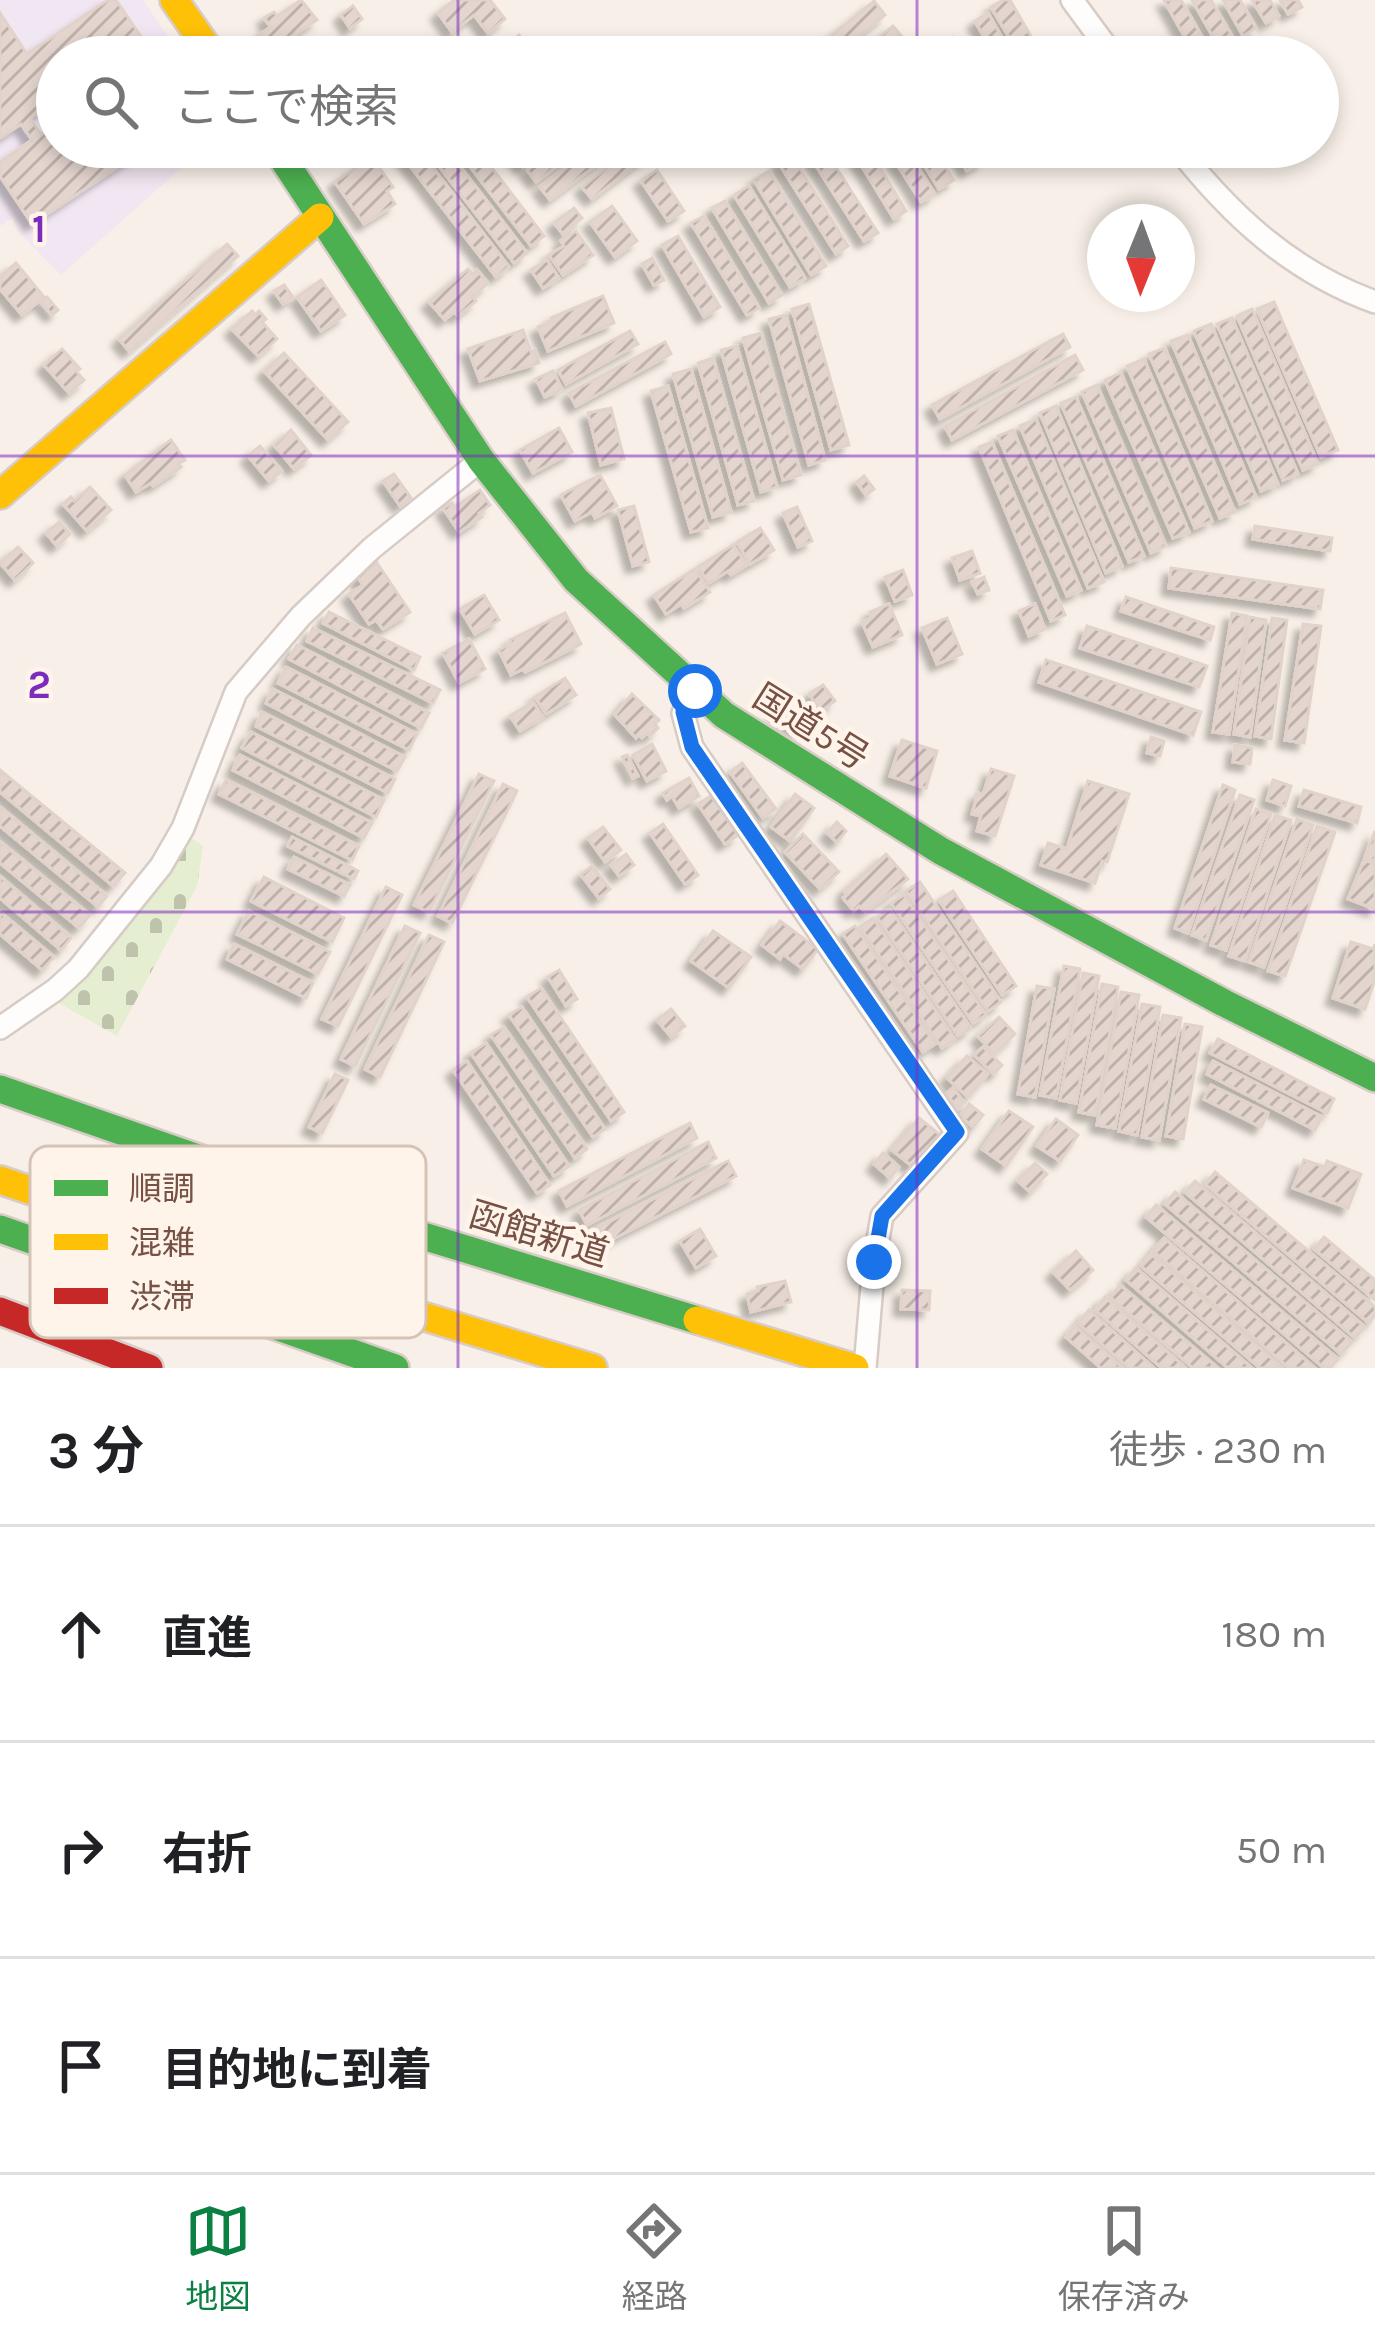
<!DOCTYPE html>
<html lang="ja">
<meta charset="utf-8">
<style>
:root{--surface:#fff;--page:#f2f2f2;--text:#202124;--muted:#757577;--line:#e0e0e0;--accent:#0b8043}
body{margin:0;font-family:Karla,"Noto Sans JP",sans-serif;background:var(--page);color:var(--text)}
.compass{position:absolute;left:1087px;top:204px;width:108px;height:108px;border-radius:50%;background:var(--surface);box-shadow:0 6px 18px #0003;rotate:181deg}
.stop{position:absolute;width:36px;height:36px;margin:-27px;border:9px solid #1a73e8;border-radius:50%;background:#fff}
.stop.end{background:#1a73e8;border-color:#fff;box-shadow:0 3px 12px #0008}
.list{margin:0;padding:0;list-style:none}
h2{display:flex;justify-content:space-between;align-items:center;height:156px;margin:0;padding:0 48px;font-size:51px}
h2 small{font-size:39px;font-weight:400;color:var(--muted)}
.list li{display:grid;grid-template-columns:78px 1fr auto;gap:36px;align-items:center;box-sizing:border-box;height:216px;padding:0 48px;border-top:3px solid var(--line)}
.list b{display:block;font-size:45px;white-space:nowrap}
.list em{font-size:39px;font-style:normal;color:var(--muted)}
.icon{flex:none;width:66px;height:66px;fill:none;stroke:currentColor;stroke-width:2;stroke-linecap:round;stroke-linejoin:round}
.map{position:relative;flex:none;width:1375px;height:1368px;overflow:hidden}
.search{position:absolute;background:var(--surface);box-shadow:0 6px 18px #0003;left:36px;right:36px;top:36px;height:132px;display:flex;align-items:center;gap:30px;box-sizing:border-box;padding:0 42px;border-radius:66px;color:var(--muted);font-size:45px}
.sheet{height:804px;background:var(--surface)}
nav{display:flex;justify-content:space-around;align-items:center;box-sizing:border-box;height:168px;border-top:3px solid var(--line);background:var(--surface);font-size:33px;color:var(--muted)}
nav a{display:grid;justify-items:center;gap:6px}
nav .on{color:var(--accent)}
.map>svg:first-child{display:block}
.education{fill:#f1e7f2}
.cemetery{fill:url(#cemetery-stones)}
.building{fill:url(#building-hatch);stroke:#e1d2ca;stroke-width:3;filter:url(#shadow)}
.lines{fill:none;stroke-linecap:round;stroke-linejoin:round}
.street-casing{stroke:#d6cbc5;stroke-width:26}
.fast-casing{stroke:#d8ccc6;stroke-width:32}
.slow-casing{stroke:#d8ccc6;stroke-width:32}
.jam-casing{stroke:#d8ccc6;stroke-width:32}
.street{stroke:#fefdfc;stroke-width:21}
.fast{stroke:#4caf50;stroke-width:27}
.slow{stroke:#ffc107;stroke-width:27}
.jam{stroke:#c62828;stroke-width:27}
.route{stroke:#1a73e8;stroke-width:15}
.grid{fill:none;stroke:#7b2cbf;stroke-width:3;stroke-opacity:0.55}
.labels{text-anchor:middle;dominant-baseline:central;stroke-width:9;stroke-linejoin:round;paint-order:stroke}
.street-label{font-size:36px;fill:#775146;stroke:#fff4e9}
.key{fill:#fff4e9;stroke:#d6c3b8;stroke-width:3}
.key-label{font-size:33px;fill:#775146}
.grid-label{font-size:39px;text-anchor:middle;font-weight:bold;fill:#7b2cbf;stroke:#fff4e9;stroke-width:9;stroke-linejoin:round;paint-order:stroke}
</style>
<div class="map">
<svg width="1375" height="1368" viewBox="0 0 1375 1368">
<defs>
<pattern id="cemetery-stones" width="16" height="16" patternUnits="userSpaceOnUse" patternTransform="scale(3)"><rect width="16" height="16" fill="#e6eed1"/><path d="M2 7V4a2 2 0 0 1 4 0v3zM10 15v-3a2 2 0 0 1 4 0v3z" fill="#bfc3ab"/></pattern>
<pattern id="building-hatch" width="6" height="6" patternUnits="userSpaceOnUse" patternTransform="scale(3)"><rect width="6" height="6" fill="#e4d6cf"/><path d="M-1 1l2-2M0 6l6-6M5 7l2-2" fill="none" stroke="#beb0aa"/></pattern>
<filter id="shadow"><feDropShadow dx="-7" dy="7" stdDeviation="3" flood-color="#0004"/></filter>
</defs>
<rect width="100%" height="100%" fill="#f8f0e8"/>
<path class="education" d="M0,0H143L182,57H57V147H205L61,275L17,230L13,218L0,226Z"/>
<path class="cemetery" d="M190,837L203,846L197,886L117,1036L57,1002Z"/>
<g class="building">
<path d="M108,0H116L155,57H110L101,43L79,57H57V100L30,118L41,135L57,124V147H128L134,156L32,224L0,176V162L32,140L21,124L0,138V13L27,54Z"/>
<path d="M301,0L317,20L271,50L260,34L271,27L264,18L274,12L277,16Z"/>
<path d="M454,0H490L505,19L488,33L474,15L452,32L438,13Z"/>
<path d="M1003,0H1010L1043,57H1021L991,7Z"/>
<path d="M1164,0H1181L1206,44L1193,52Z"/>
<path d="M1192,0H1211L1232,36L1217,44Z"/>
<path d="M1223,0H1240L1256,28L1243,36Z"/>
<path d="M1252,0H1270L1279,16L1266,23Z"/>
<path d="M1280,0H1298L1302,7L1288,14Z"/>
<path d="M874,1L885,15L833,57H805Z"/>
<path d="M353,6L362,19L350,28L341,15Z"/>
<path d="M988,13L1013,57H995L975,21Z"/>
<path d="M893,26L904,39L881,57H854Z"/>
<path d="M519,35L535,55L532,57H490L488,54L496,48L498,51Z"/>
<path d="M953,37L965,57H944L937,47Z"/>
<path d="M408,147H417L509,267L496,277L400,153Z"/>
<path d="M424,147H445L527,253L514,263Z"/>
<path d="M455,147H476L544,236L531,246Z"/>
<path d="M520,147H548L523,167L512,153Z"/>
<path d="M557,147H582L536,182L527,170Z"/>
<path d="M592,147H620L550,200L540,187Z"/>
<path d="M633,147H647L651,153L592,199L582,187Z"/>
<path d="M804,147H823L878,233L864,241Z"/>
<path d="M850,147H868L906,211L894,219Z"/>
<path d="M886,147H905L935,194L921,202Z"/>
<path d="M913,147H933L954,180L939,189Z"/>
<path d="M952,147H974L983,161L967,171Z"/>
<path d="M791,154L848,246L836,254L778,162Z"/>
<path d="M372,157L393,187L387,191L395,204L364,224L335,182Z"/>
<path d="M657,170L684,211L668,221L641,181Z"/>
<path d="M769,171L826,266L811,275L754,180Z"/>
<path d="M749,186L805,278L790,287L734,195Z"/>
<path d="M725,201L782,295L769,303L712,208Z"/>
<path d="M612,206L637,241L615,257L590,222Z"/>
<path d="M574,208L582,218L563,234L554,223Z"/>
<path d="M704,216L759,308L747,315L691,223Z"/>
<path d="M576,231L593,255L563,275L549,255L564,246L561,241Z"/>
<path d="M678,236L720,307L704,317L662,245Z"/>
<path d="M227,244L238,256L129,351L119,339Z"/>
<path d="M652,258L664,280L654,285L642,264Z"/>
<path d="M547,260L559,278L543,288L531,270Z"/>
<path d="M16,263L44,297L22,315L0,289V277Z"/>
<path d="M468,269L473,274L477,270L488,283L472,297L476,301L458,316L454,312L445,320L429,302Z"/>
<path d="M321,280L345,315L321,331L297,297Z"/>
<path d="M284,285L293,297L283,304L274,291Z"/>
<path d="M603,296L614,323L548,351L538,327L552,322L551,318Z"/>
<path d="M47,297L58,310L52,315L41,302Z"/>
<path d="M1274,302L1338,450L1321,457L1257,309Z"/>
<path d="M809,304L849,445L831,450L792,309Z"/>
<path d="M1252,309L1318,464L1303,470L1237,316Z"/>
<path d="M252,311L255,315L259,311L266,319L262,322L277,339L258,356L232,329Z"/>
<path d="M786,315L825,460L809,465L769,319Z"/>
<path d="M1232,318L1298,474L1283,480L1217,324Z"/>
<path d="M1211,324L1278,484L1261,491L1194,331Z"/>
<path d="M523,330L531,352L535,350L539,363L480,381L468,349Z"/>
<path d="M630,331L638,344L566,384L558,370Z"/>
<path d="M761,333L801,475L783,480L743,338Z"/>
<path d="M1063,334L1070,347L940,419L932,405Z"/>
<path d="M1188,335L1256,497L1240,504L1171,341Z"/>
<path d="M665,342L671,354L576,406L569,393Z"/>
<path d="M737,346L777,487L761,492L721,350Z"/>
<path d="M1165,348L1235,512L1220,518L1149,354Z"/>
<path d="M62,349L80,369L76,371L84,380L69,393L44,365Z"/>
<path d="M284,353L348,422L328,440L264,371Z"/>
<path d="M1075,355L1083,370L952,440L945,426Z"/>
<path d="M713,358L754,501L738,505L698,363Z"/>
<path d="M1144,359L1212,521L1195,528L1127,366Z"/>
<path d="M691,369L731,512L713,517L673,374Z"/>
<path d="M553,371L562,389L545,397L536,379Z"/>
<path d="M1121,373L1189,532L1173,538L1105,380Z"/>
<path d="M1097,385L1166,546L1151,553L1082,392Z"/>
<path d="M668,386L708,528L691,532L651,391Z"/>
<path d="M1076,397L1144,556L1129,562L1061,403Z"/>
<path d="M1056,406L1122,566L1106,573L1040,413Z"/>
<path d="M611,408L624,459L601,465L588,413Z"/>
<path d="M1036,419L1104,582L1088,588L1020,426Z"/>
<path d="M559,428L572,452L533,473L520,450Z"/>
<path d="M291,430L311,455L294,469L274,445Z"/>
<path d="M1013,430L1081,590L1067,596L998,436Z"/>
<path d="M171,440L185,460L178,464L181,467L153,486L151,483L136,492L125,475Z"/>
<path d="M992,442L1065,615L1051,621L979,447Z"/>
<path d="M260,446L282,471L269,481L248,456Z"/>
<path d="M394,474L411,498L400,506L383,481Z"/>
<path d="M600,475L617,506L595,518L592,512L575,521L561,495Z"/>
<path d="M864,476L874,489L866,495L857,482Z"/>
<path d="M90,487L111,510L87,531L63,504L71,497L74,501Z"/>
<path d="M480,490L490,505L479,513L482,517L459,532L443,508L452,503L455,507Z"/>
<path d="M634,506L649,562L633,566L618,510Z"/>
<path d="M797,507L812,541L798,547L783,513Z"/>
<path d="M59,522L70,534L57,546L46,533Z"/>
<path d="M1255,526L1332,538L1330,551L1253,539Z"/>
<path d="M760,528L774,550L750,564L737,542Z"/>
<path d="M733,545L747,565L731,575L728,571L709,583L698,567Z"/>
<path d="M18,547L33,563L15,580L0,563Z"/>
<path d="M972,551L980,573L960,580L952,558Z"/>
<path d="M377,563L410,612L383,629L376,620L369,624L349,594L363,585L357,576Z"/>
<path d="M1171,568L1323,590L1320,609L1169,588Z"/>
<path d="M695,569L710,592L684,608L681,604L666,614L654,595Z"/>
<path d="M903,570L912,595L895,601L885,577Z"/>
<path d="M984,577L989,590L978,594L972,582Z"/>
<path d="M484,595L499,620L475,634L460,609Z"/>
<path d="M1126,597L1214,627L1210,640L1121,611Z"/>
<path d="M889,604L902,635L873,647L862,622L872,618L870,612Z"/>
<path d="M1035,604L1045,629L1029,636L1019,611Z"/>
<path d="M329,612L420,657L414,670L323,623Z"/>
<path d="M565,613L581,644L525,672L523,669L511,675L499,650L511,643L510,640Z"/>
<path d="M1232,613L1247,616L1229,734L1213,732Z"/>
<path d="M1250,617L1266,620L1250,737L1234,734Z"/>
<path d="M947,618L962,654L937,664L922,628Z"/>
<path d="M1272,618L1287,620L1271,739L1255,736Z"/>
<path d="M1303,624L1321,626L1304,743L1285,740Z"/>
<path d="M1087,626L1207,666L1199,687L1080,648Z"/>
<path d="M313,628L440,690L433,703L307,641Z"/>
<path d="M469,639L485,669L459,683L443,653Z"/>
<path d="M297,645L429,713L421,728L289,659Z"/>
<path d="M1046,660L1201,712L1193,735L1039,682Z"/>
<path d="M286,667L417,734L409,750L278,683Z"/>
<path d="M565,678L576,695L546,714L535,697Z"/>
<path d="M823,685L835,701L821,711L809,694Z"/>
<path d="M273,689L405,757L397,771L266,703Z"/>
<path d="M632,694L659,720L655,724L658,728L650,736L647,733L642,738L639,735L636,738L615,715Z"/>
<path d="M783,699L806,719L812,712L819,718L808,731L802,727L798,731L773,711Z"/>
<path d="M533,702L543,717L520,731L510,716Z"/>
<path d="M262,712L395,779L388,793L256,726Z"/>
<path d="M251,732L384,800L376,817L242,748Z"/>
<path d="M1151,737L1164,741L1160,756L1147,753Z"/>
<path d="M902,740L937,751L926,788L890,776Z"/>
<path d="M652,744L666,771L647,781L633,755Z"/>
<path d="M1235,745L1252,748L1250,764L1233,762Z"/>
<path d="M240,755L372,823L364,838L233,770Z"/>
<path d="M627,755L638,776L633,778L622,757Z"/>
<path d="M742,763L776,809L763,818L730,772Z"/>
<path d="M991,769L1014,776L995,836L977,831L981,816L972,814L978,793L983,795Z"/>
<path d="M0,770L125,873L113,886L0,792Z"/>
<path d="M479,774L494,781L429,912L414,905Z"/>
<path d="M689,778L699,796L679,808L672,796L667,800L663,793Z"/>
<path d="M226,780L359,846L352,860L219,794Z"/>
<path d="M1273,780L1291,786L1285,806L1267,800Z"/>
<path d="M1088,781L1129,794L1107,862L1102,861L1095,883L1041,865L1048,843L1067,849Z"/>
<path d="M503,784L517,791L452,923L438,916Z"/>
<path d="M1223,785L1235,790L1188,933L1175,928Z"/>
<path d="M1304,790L1361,807L1357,823L1299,806Z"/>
<path d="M795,794L814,808L790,841L771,827Z"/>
<path d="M1240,795L1254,800L1206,940L1192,935Z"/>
<path d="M711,796L738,835L725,844L698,804Z"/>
<path d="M0,807L107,896L98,907L0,826Z"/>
<path d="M1256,809L1271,814L1226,950L1211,945Z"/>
<path d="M1275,815L1291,820L1245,961L1229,956Z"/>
<path d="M1297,819L1313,825L1264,967L1249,962Z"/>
<path d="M837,822L846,831L837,842L827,833Z"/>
<path d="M663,824L698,875L685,884L650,833Z"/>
<path d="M1317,826L1335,832L1285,976L1268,971Z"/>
<path d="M603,827L621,850L605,862L588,838Z"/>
<path d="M1375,831V861L1365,857Z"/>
<path d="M803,834L839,872L820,889L785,852Z"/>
<path d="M292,837L358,871L354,879L288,846Z"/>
<path d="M0,842L90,915L79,928L0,863Z"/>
<path d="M626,854L634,865L619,876L611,865Z"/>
<path d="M886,854L908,879L865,912L859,906L854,911L843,898L847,895L844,891Z"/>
<path d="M294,857L350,885L344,896L288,869Z"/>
<path d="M1364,860L1375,864V909L1348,899Z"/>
<path d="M592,866L610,889L599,898L581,875Z"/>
<path d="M0,876L71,938L61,950L0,898Z"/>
<path d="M264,877L344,918L332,942L251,901Z"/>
<path d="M920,882L1001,1002L988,1011L906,891Z"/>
<path d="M386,887L402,895L338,1026L322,1019Z"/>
<path d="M953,891L1016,986L1002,995L939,900Z"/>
<path d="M904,895L986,1015L973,1023L891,903Z"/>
<path d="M890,909L971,1028L958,1036L877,917Z"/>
<path d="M249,911L330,952L318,974L237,934Z"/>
<path d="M0,912L54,957L42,970L0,934Z"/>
<path d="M873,918L955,1039L942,1048L860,927Z"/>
<path d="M780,921L818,949L803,969L783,954L780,959L762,945Z"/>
<path d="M405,926L420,933L355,1066L341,1059Z"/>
<path d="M855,926L935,1044L923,1052L843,934Z"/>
<path d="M713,931L751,957L729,988L691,961Z"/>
<path d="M429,935L444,942L380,1077L365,1069Z"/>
<path d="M1351,942L1373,949L1375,944V979L1365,1009L1333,998Z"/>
<path d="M234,944L313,983L306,998L227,959Z"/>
<path d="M1064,966L1080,969L1056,1098L1040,1095Z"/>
<path d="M559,970L577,999L566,1006L548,977Z"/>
<path d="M1083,973L1099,976L1076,1103L1060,1100Z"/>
<path d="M1102,984L1118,987L1095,1115L1079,1112Z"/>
<path d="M1037,986L1054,989L1035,1097L1018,1094Z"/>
<path d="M541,988L624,1112L611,1121L527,997Z"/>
<path d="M1121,992L1139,995L1115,1128L1097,1125Z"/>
<path d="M1142,1004L1160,1007L1137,1135L1119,1131Z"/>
<path d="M522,1007L605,1129L593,1137L509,1015Z"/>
<path d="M671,1009L685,1026L671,1037L657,1020Z"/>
<path d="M1163,1015L1181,1018L1159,1140L1142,1137Z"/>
<path d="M999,1017L1015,1034L994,1054L978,1036Z"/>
<path d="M1185,1024L1202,1027L1183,1139L1166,1136Z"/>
<path d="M504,1027L587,1149L575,1158L491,1035Z"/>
<path d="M1218,1039L1334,1099L1327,1113L1210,1053Z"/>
<path d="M486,1043L569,1166L554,1176L471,1053Z"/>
<path d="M983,1047L1002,1065L994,1074L974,1055Z"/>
<path d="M967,1056L988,1074L968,1097L947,1078Z"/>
<path d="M467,1061L550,1185L537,1193L453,1070Z"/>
<path d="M1213,1061L1322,1117L1315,1130L1207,1074Z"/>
<path d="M335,1074L348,1080L322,1133L309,1127Z"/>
<path d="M1211,1085L1268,1113L1261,1127L1204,1099Z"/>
<path d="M953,1088L964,1102L958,1108L946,1094Z"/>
<path d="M969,1104L983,1115L973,1127L960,1116Z"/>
<path d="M1009,1111L1033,1127L1006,1166L982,1149Z"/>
<path d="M919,1118L940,1135L913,1167L892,1150Z"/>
<path d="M1056,1119L1078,1135L1060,1161L1037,1146Z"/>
<path d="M690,1123L697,1138L567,1206L559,1191Z"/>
<path d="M708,1142L716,1158L587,1225L579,1210Z"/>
<path d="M883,1153L899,1167L890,1178L874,1164Z"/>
<path d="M1304,1160L1325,1167L1327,1161L1361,1174L1348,1208L1293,1188Z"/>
<path d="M728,1161L736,1176L607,1242L599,1227Z"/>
<path d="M1035,1163L1047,1174L1030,1192L1018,1181Z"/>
<path d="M1215,1172L1375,1307V1315L1369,1323L1205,1184Z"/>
<path d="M1195,1181L1365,1327L1355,1338L1185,1192Z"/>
<path d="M1175,1192L1352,1342L1341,1354L1165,1204Z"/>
<path d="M1156,1205L1338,1359L1330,1368H1324L1146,1217Z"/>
<path d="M700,1229L716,1256L696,1268L680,1241Z"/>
<path d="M1324,1237L1375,1280V1300L1314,1249Z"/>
<path d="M1164,1238L1315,1368H1289L1153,1251Z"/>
<path d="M1076,1251L1093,1270L1070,1290L1053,1272Z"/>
<path d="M1151,1254L1283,1368H1260L1141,1266Z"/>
<path d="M1136,1268L1252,1368H1228L1126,1280Z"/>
<path d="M785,1281L791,1302L751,1312L747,1294L758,1291L757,1287Z"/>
<path d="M1120,1285L1218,1368H1193L1110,1297Z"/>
<path d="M902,1290L930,1291L929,1310L901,1309Z"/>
<path d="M1105,1297L1186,1368H1162L1095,1310Z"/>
<path d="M1089,1310L1154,1368H1129L1078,1323Z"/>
<path d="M1075,1326L1123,1368H1101L1066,1337Z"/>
</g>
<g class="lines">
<defs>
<g id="street">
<path d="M1072,0L1114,57"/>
<path d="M1177,147C1231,216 1292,272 1375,302"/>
<path d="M695,691L683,713L692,747L957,1133L882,1216L874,1262L865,1368"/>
<path d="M0,1028L55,990L78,969L161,866L183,828L236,692L301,616L372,548L481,460"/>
</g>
<g id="fast">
<path d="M275,147L481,460L576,580L724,715L941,851L1224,1003L1375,1078"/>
<path d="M0,1089L410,1232L697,1320"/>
<path d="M0,1229L395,1368"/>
</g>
<g id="slow">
<path d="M174,0L214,57"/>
<path d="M0,495L320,217"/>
<path d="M0,1180L209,1251L593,1368"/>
<path d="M697,1320L855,1368"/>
</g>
<path id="jam" d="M0,1311L149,1368"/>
</defs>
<use href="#street" class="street-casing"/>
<use href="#fast" class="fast-casing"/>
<use href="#slow" class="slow-casing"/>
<use href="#jam" class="jam-casing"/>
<use href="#street" class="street"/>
<use href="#fast" class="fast"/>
<use href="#slow" class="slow"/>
<use href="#jam" class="jam"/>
</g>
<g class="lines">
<path class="route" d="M695,691L683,712L692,747L957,1132L882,1216L874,1262"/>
</g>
<path class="grid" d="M458,0V57M917,0V57M458,147V1368M917,147V1368M0,456H1375M0,912H1375"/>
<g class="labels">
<g class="street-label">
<text transform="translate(811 727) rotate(32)">国道5号</text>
<text transform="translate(539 1234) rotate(17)">函館新道</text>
</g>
</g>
<rect x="30" y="1146" width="396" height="192" rx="18" class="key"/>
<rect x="54" y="1180" width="54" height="16" fill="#4caf50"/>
<rect x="54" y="1234" width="54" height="16" fill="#ffc107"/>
<rect x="54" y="1288" width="54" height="16" fill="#c62828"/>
<g class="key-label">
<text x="129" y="1200">順調</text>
<text x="129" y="1254">混雑</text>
<text x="129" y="1308">渋滞</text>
</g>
<g class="grid-label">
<text x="39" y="242">1</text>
<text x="39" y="698">2</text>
</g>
</svg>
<svg class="compass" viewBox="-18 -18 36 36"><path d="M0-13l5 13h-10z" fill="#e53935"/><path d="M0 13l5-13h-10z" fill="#757577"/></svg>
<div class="stop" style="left:695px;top:691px"></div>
<div class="stop end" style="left:874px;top:1262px"></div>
<div class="search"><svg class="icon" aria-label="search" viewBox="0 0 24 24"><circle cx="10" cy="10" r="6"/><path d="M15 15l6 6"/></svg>ここで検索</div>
</div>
<section class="sheet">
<h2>3 分<small>徒歩 · 230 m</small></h2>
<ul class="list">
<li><svg class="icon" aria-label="ahead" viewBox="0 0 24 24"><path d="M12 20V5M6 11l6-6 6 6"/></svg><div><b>直進</b></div><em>180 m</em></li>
<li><svg class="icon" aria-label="right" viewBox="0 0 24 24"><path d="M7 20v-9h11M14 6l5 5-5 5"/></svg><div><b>右折</b></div><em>50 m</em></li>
<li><svg class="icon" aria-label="arrive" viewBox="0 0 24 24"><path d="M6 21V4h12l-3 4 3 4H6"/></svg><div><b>目的地に到着</b></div></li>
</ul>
</section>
<nav>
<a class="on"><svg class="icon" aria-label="map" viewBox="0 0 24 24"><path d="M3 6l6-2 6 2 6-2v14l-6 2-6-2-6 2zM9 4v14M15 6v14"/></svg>地図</a>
<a><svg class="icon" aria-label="directions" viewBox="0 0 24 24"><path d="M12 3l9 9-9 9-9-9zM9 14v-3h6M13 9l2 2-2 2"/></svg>経路</a>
<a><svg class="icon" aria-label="saved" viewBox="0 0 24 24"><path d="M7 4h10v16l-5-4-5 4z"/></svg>保存済み</a>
</nav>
